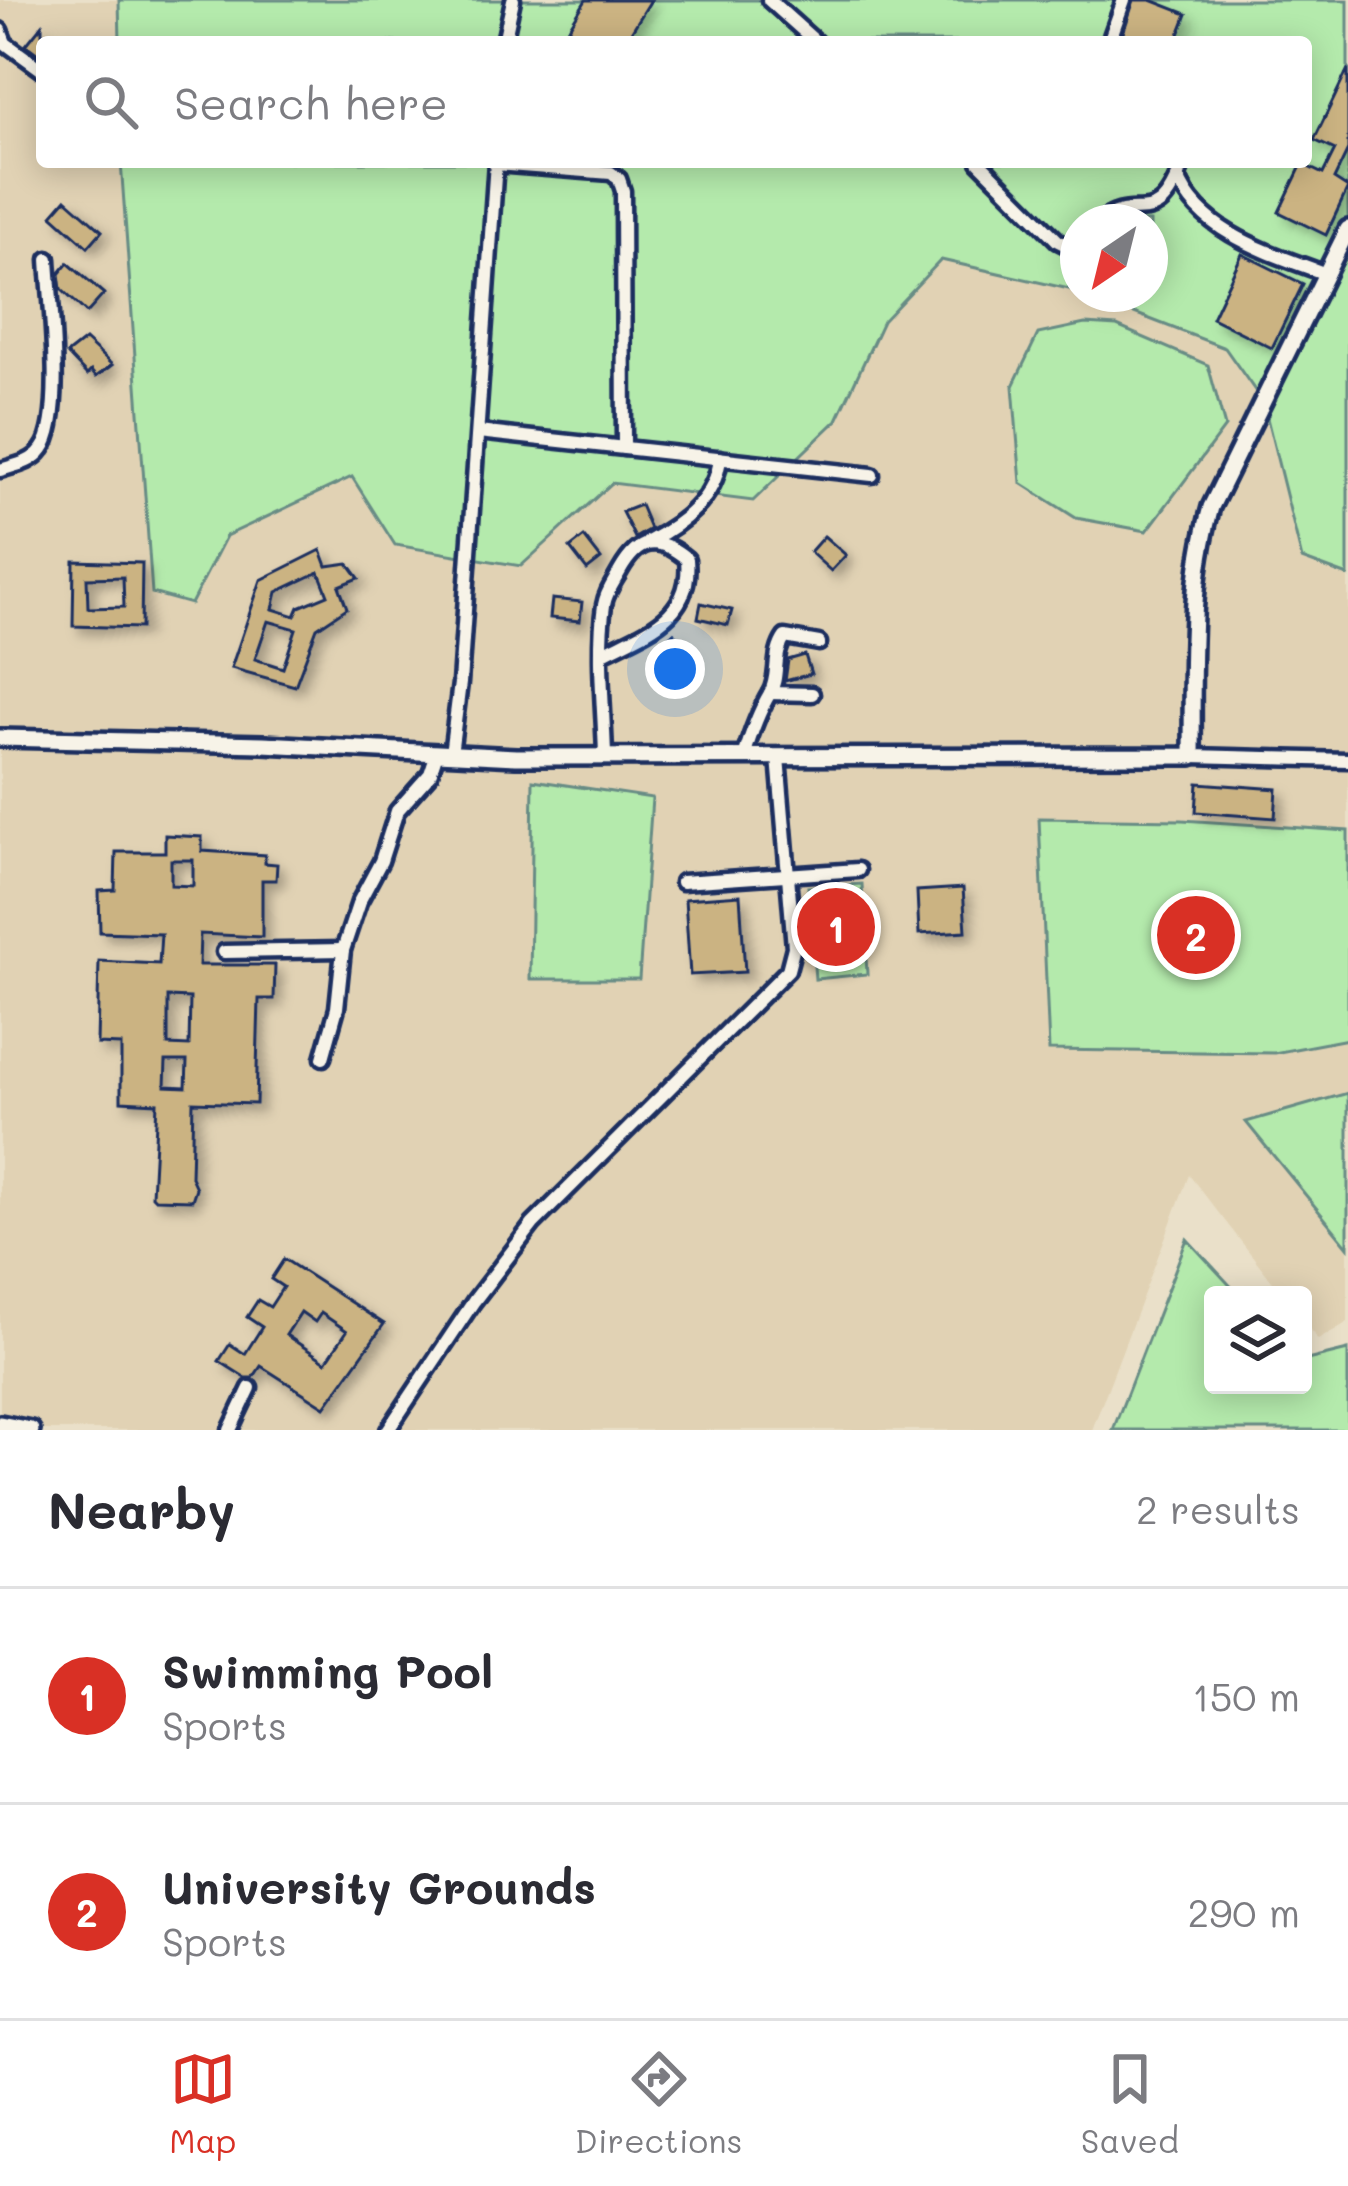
<!DOCTYPE html>
<style>
:root{--surface:#fff;--page:#f2f2f3;--text:#2b2b33;--muted:#7c7c81;--line:#e1e1e2;--accent:#d93025}
body{margin:0;font-family:Mali,sans-serif;background:var(--page);color:var(--text)}
.controls{position:absolute;right:36px;bottom:36px;display:grid;overflow:hidden;border-radius:12px;box-shadow:0 6px 30px #0003}
.controls button{width:108px;height:108px;display:grid;place-items:center;padding:0;border:0;border-bottom:3px solid var(--line);background:var(--surface);color:var(--text);font:60px sans-serif}
.compass{position:absolute;left:1060px;top:204px;width:108px;height:108px;border-radius:50%;background:var(--surface);box-shadow:0 6px 30px #0003;rotate:215deg}
.you{position:absolute;left:675px;top:669px;width:42px;height:42px;margin:-30px;border:9px solid #fff;border-radius:50%;background:#1a73e8;box-shadow:0 0 0 18px #1a73e833}
.badge{display:grid;place-items:center;width:78px;height:78px;border-radius:50%;background:var(--accent);color:#fff;font-size:39px;font-weight:700}
.pin{position:absolute;translate:-50% -50%;border:6px solid #fff;box-shadow:0 3px 12px #0006}
.list{margin:0;padding:0;list-style:none}
h2{display:flex;justify-content:space-between;align-items:center;height:156px;margin:0;padding:0 48px;font-size:51px}
h2 small{font-size:39px;font-weight:400;color:var(--muted)}
.list li{display:grid;grid-template-columns:78px 1fr auto;gap:36px;align-items:center;box-sizing:border-box;height:216px;padding:0 48px;border-top:3px solid var(--line)}
.list b{display:block;font-size:45px;white-space:nowrap}
.list p{margin:0;font-size:39px;white-space:nowrap;color:var(--muted)}
.list em{font-size:39px;font-style:normal;color:var(--muted)}
.icon{flex:none;width:66px;height:66px;fill:none;stroke:currentColor;stroke-width:2;stroke-linecap:round;stroke-linejoin:round}
.map{position:relative;flex:none;width:1348px;height:1430px;overflow:hidden}
.search{position:absolute;background:var(--surface);box-shadow:0 6px 30px #0003;left:36px;right:36px;top:36px;height:132px;display:flex;align-items:center;gap:30px;box-sizing:border-box;padding:0 42px;border-radius:12px;color:var(--muted);font-size:45px}
.sheet{height:588px;background:var(--surface)}
nav{display:flex;justify-content:space-around;align-items:center;box-sizing:border-box;height:168px;border-top:3px solid var(--line);background:var(--surface);font-size:33px;color:var(--muted)}
nav a{display:grid;justify-items:center;gap:6px}
nav .on{color:var(--accent)}
.map>svg:first-child{display:block}
.built{fill:#e1d2b4;fill-rule:evenodd}
.green{fill:#b4eaac;stroke:#688c85;stroke-width:3}
.water{fill:#96c9f3;stroke:#658bb7;stroke-width:3}
.building{fill:#cbb382;stroke:#1b2f5e;stroke-width:3;fill-rule:evenodd;filter:url(#shadow)}
.lines{fill:none;stroke-linecap:round;stroke-linejoin:round}
.minor-casing{stroke:#1b2f5e;stroke-width:21}
.tertiary-casing{stroke:#1b2f5e;stroke-width:24}
.minor{stroke:#f7f3e8;stroke-width:12}
.tertiary{stroke:#f7f3e8;stroke-width:15}
</style>
<div class="map">
<svg width="1348" height="1430" viewBox="0 0 1348 1430">
<defs>
<filter id="shadow"><feDropShadow dx="7" dy="7" stdDeviation="6" flood-color="#0004"/></filter>
</defs>
<rect width="100%" height="100%" fill="#eae0c9"/>
<filter id="ink" filterUnits="userSpaceOnUse"><feTurbulence type="fractalNoise" baseFrequency=".00833" numOctaves="2"/><feDisplacementMap in="SourceGraphic" scale="24" xChannelSelector="R" yChannelSelector="G"/><feConvolveMatrix kernelMatrix="1 2 1 2 8 2 1 2 1" color-interpolation-filters="sRGB"/></filter>
<g filter="url(#ink)">
<path class="built" d="M0,0H1348V1322L1318,1340L1303,1321V1295H1283L1189,1175L1092,1430H0ZM42,42H1306V162H42ZM1078,222H1150V294H1078Z"/>
<g class="green">
<path d="M119,0H1348V576L1302,559L1263,402L1225,348L1085,294H1150V222H1078V291L941,260L883,321L837,420L753,501L612,483L521,566L395,545L352,477L226,536L191,604L152,593L121,162H1306V42H120Z"/>
<path d="M1085,324L1117,326L1208,365L1225,427L1147,531L1076,518L1021,483L1013,386L1038,334Z"/>
<path d="M533,780L652,798L639,979H530Z"/>
<path d="M1039,818L1182,820L1348,831V1039L1274,1053L1049,1050Z"/>
<path d="M862,884L867,974L815,979L808,887Z"/>
<path d="M1348,1093V1247L1246,1122Z"/>
<path d="M1187,1239L1239,1295H1213V1385H1303V1361L1348,1350V1430H1113Z"/>
</g>
<path class="water" d="M847,901L849,952L825,954L822,902Z"/>
<g class="building">
<path d="M586,0H651L625,42H560Z"/>
<path d="M1134,0H1151L1187,14L1176,42H1120Z"/>
<path d="M42,25V33L53,42H42V57L26,45Z"/>
<path d="M1348,69V150L1334,179L1348,188L1326,235L1279,212L1302,164L1323,174L1335,150L1314,140Z"/>
<path d="M66,199L102,231L88,247L52,215Z"/>
<path d="M1242,254L1303,284L1272,348L1212,318Z"/>
<path d="M68,263L104,294L87,313L61,289L59,274Z"/>
<path d="M85,340L112,365L96,377L91,371L87,375L67,354Z"/>
<path d="M640,505L650,529L635,538L622,512Z"/>
<path d="M824,536L846,555L831,571L810,552Z"/>
<path d="M584,537L601,559L587,570L570,548Z"/>
<path d="M321,550L327,566L348,563L359,578L339,586L347,608L317,628L295,686L231,668L261,580ZM319,572L328,595L299,607L295,616L273,609L277,592ZM268,621L296,629L283,668L255,659Z"/>
<path d="M74,561L142,563L141,628L73,626ZM123,577L124,607L88,608L87,578Z"/>
<path d="M552,599L582,602L580,621L550,618Z"/>
<path d="M701,603L732,610L728,625L698,618Z"/>
<path d="M674,633L693,661L677,671L660,645Z"/>
<path d="M805,655L811,674L785,681L788,660Z"/>
<path d="M1198,783L1277,789L1275,818L1196,812Z"/>
<path d="M165,835L202,837V851L265,855V863L277,864L276,880H262V937L200,934L199,965H275L274,999H259L256,1104L193,1102L191,1177L196,1188L192,1200L155,1199L152,1196L157,1103L121,1101V1045L97,1044L99,961L159,964L161,934L100,932L99,891L115,890L116,852H165ZM171,860H193V886L171,885ZM168,997L190,998L189,1046L168,1045ZM166,1061H187L186,1087L165,1086Z"/>
<path d="M963,888L966,931L919,934L917,891Z"/>
<path d="M740,895L745,972L690,975L685,899Z"/>
<path d="M284,1259L384,1324L325,1407L261,1366L253,1378H246L219,1361L230,1344L245,1354L262,1327L247,1317L258,1300L270,1307L283,1287L271,1279ZM301,1312L315,1322L321,1313L347,1331L326,1362L286,1335Z"/>
</g>
<g class="lines">
<defs>
<g id="minor">
<path d="M769,0L816,42"/>
<path d="M0,30L5,43L42,70"/>
<path d="M504,42L513,0"/>
<path d="M1109,42L1124,0"/>
<path d="M979,162L1058,241L1066,245L1078,240"/>
<path d="M496,164L611,173L619,179L623,191L624,448"/>
<path d="M1178,177C1200,234 1274,254 1326,274"/>
<path d="M1100,222C1137,192 1157,238 1183,162"/>
<path d="M478,432L872,475"/>
<path d="M0,470C16,465 32,463 42,449C65,419 50,300 48,259"/>
<path d="M648,542C682,524 716,499 720,458"/>
<path d="M603,653C646,631 693,617 687,559C657,534 638,539 620,571C614,582 606,592 604,605C597,653 604,708 605,757"/>
<path d="M770,693L812,694"/>
<path d="M451,754L460,683L496,162"/>
<path d="M1192,756L1348,760"/>
<path d="M744,757C751,733 758,713 770,693C780,676 772,655 785,637L819,643"/>
<path d="M682,882L858,870"/>
<path d="M224,952L343,950"/>
<path d="M323,1058L337,1008L343,950L359,902L381,861L397,811L430,774L437,753"/>
<path d="M230,1430L250,1388"/>
<path d="M388,1430L474,1301L533,1224L788,970L794,947L778,757"/>
</g>
<g id="tertiary">
<path d="M0,738L263,744L516,757L1192,756C1193,672 1188,589 1211,507L1348,229"/>
<path d="M0,1424L31,1430"/>
</g>
</defs>
<use href="#minor" class="minor-casing"/>
<use href="#tertiary" class="tertiary-casing"/>
<use href="#minor" class="minor"/>
<use href="#tertiary" class="tertiary"/>
</g>
</g>
</svg>
<div class="controls">
<button><svg class="icon" aria-label="layers" viewBox="0 0 24 24"><path d="M12 4l9 5-9 5-9-5zM3 14l9 5 9-5"/></svg></button>
</div>
<svg class="compass" viewBox="-18 -18 36 36"><path d="M0-13l5 13h-10z" fill="#e53935"/><path d="M0 13l5-13h-10z" fill="#7c7c81"/></svg>
<div class="you"></div>
<div class="pin badge" style="left:836px;top:927px">1</div>
<div class="pin badge" style="left:1196px;top:935px">2</div>
<div class="search"><svg class="icon" aria-label="search" viewBox="0 0 24 24"><circle cx="10" cy="10" r="6"/><path d="M15 15l6 6"/></svg>Search here</div>
</div>
<section class="sheet">
<h2>Nearby<small>2 results</small></h2>
<ul class="list">
<li><span class="badge">1</span><div><b>Swimming Pool</b><p>Sports</p></div><em>150 m</em></li>
<li><span class="badge">2</span><div><b>University Grounds</b><p>Sports</p></div><em>290 m</em></li>
</ul>
</section>
<nav>
<a class="on"><svg class="icon" aria-label="map" viewBox="0 0 24 24"><path d="M3 6l6-2 6 2 6-2v14l-6 2-6-2-6 2zM9 4v14M15 6v14"/></svg>Map</a>
<a><svg class="icon" aria-label="directions" viewBox="0 0 24 24"><path d="M12 3l9 9-9 9-9-9zM9 14v-3h6M13 9l2 2-2 2"/></svg>Directions</a>
<a><svg class="icon" aria-label="saved" viewBox="0 0 24 24"><path d="M7 4h10v16l-5-4-5 4z"/></svg>Saved</a>
</nav>
